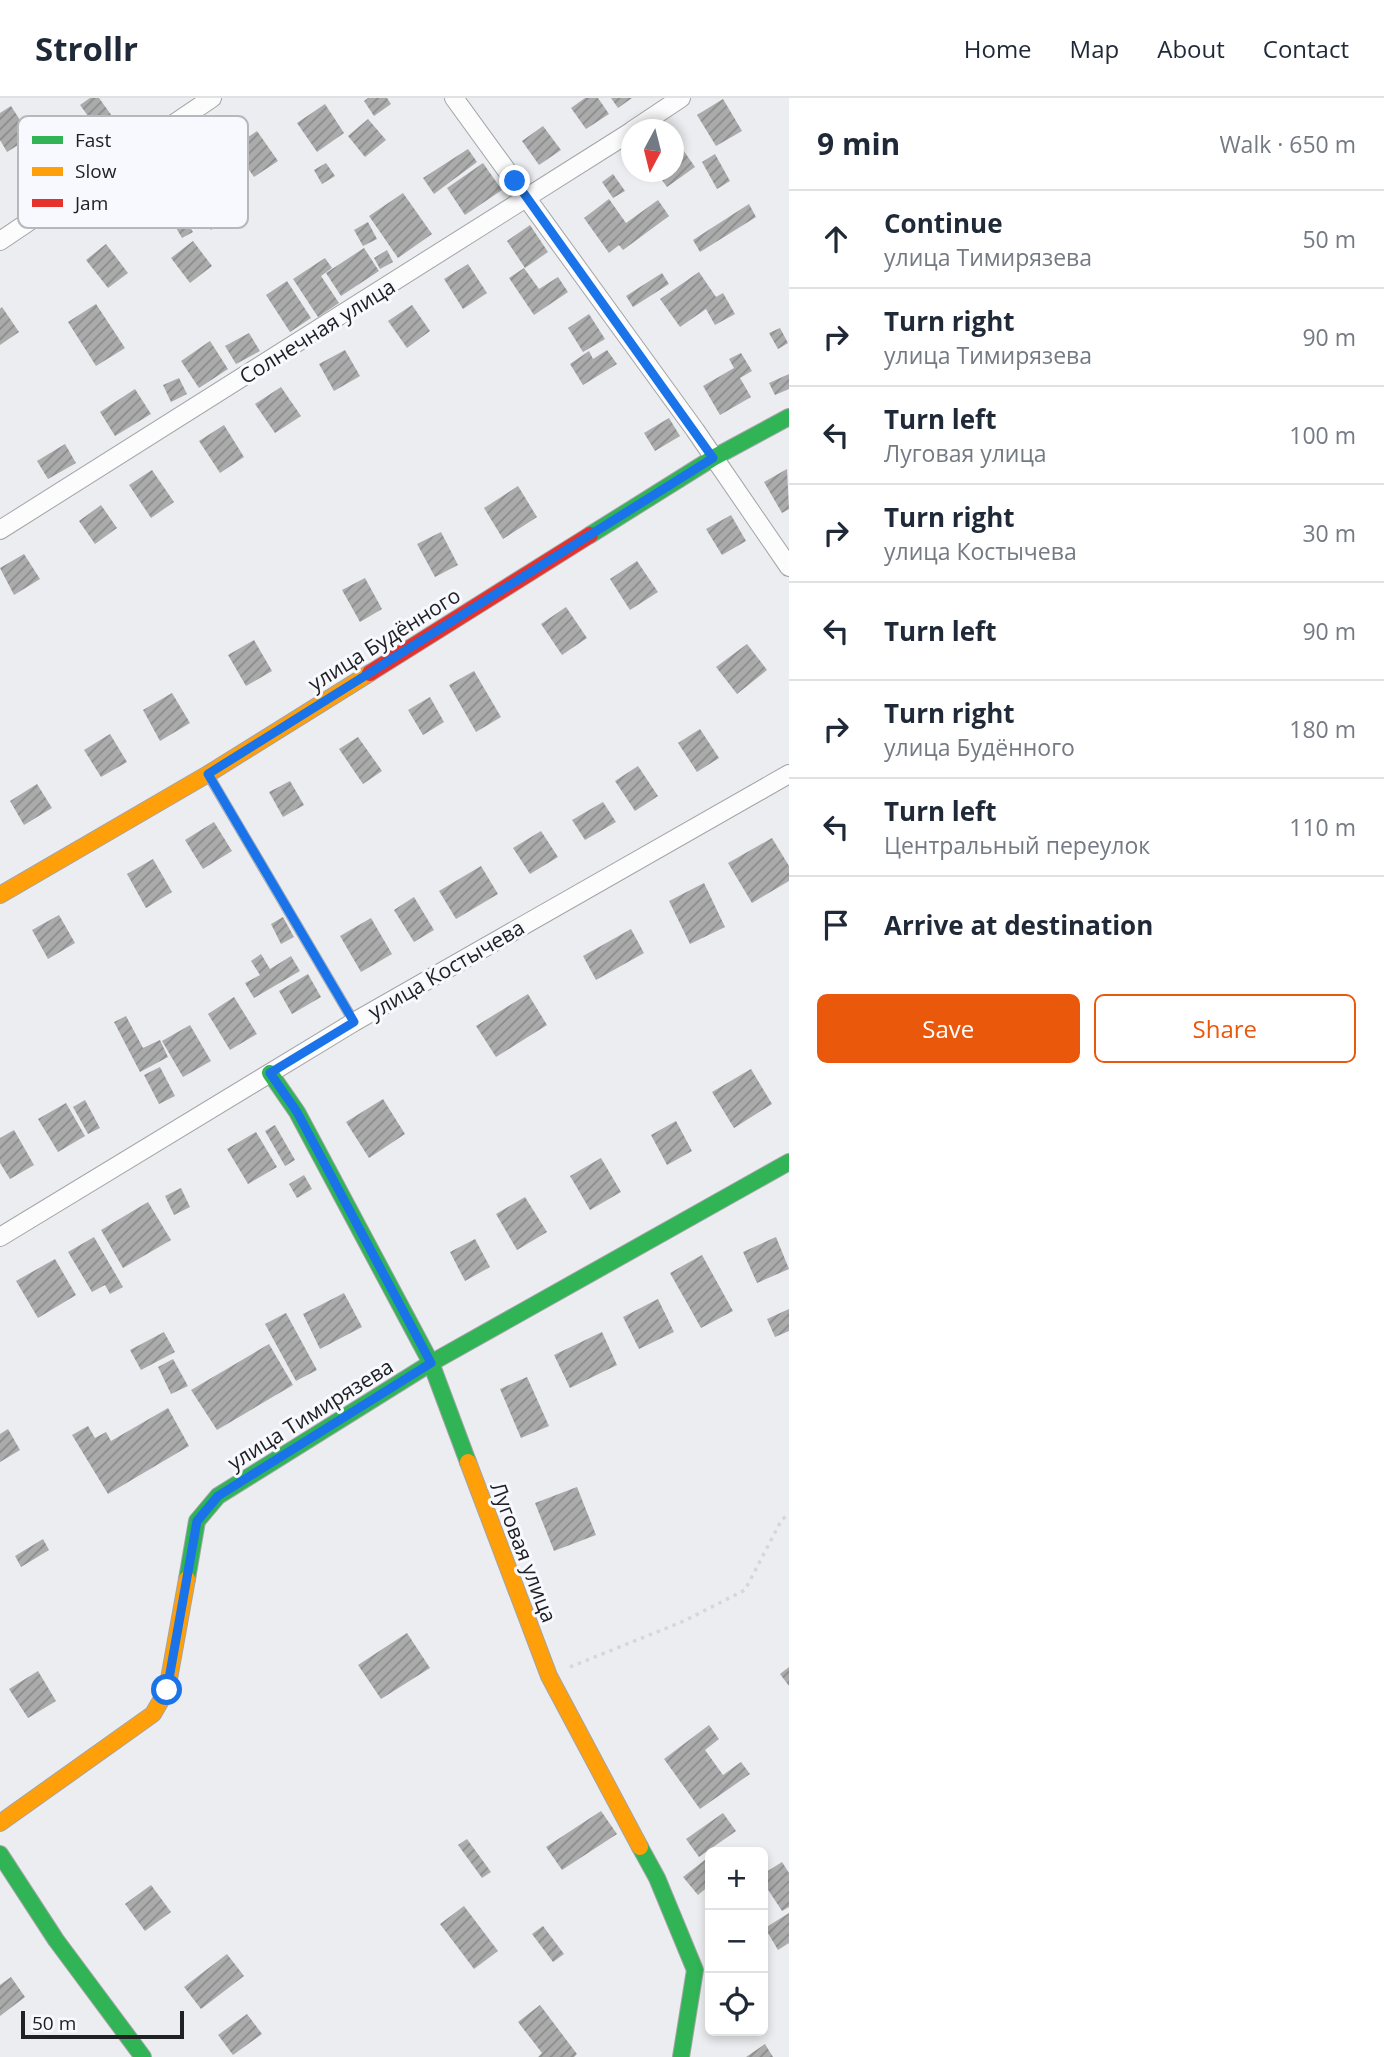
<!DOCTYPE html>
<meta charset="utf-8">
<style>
:root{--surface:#fff;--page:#f2f2f3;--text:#1f2937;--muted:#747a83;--line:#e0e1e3;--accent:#ea580c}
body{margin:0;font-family:"Open Sans",sans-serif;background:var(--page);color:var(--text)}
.controls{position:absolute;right:21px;bottom:21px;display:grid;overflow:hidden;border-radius:10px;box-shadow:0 4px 10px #0003}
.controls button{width:63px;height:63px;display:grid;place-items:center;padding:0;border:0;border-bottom:2px solid var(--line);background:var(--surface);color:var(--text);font:35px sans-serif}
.compass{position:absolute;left:621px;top:21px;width:63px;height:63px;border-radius:50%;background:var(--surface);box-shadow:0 4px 10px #0003;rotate:187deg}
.scale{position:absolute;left:21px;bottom:18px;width:163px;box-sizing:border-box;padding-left:7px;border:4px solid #202123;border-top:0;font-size:19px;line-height:24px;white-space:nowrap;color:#202123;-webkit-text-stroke:5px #f7f9fe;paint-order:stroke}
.stop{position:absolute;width:21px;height:21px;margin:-16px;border:5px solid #1a73e8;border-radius:50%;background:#fff}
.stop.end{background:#1a73e8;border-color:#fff;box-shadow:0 2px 7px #0008}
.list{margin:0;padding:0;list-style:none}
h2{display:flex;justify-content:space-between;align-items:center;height:91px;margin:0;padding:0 28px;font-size:30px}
h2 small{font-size:23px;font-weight:400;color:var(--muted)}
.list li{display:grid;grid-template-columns:46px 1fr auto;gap:21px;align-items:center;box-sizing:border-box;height:98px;padding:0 28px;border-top:2px solid var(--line)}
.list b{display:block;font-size:26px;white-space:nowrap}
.list p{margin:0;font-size:23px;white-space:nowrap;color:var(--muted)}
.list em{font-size:23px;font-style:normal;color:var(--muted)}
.actions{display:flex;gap:14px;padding:21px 28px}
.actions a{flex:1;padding:16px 0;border:2px solid var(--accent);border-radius:10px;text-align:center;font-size:24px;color:var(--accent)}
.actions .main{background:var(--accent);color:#fff}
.icon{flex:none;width:38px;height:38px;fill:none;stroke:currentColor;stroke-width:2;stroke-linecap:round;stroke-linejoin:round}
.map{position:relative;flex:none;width:789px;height:1959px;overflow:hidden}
header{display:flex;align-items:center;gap:42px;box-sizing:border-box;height:98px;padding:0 35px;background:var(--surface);border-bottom:2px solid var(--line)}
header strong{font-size:33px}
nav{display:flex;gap:38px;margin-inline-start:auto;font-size:24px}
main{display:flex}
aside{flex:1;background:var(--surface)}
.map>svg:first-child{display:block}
.building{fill:url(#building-hatch)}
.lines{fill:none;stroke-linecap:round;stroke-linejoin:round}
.lane-casing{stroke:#a3a4a6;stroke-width:11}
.street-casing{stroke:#a3a4a6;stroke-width:20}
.fast-casing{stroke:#a3a4a6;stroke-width:18}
.slow-casing{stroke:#a3a4a6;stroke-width:18}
.jam-casing{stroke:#a3a4a6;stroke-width:18}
.path{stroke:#d7d7d7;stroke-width:3.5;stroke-dasharray:3.5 5;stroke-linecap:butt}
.lane{stroke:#fcfcfd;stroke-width:9}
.street{stroke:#fcfcfd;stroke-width:18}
.fast{stroke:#30b455;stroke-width:16}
.slow{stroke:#ff9f0a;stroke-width:16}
.jam{stroke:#e5322d;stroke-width:16}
.route{stroke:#1a73e8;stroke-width:9}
.labels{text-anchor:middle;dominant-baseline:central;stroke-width:6;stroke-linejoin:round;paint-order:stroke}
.street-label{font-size:21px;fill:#202123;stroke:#f7f9fe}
.key{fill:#f7f9fe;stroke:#b6b8bc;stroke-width:2}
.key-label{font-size:19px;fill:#202123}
</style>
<header>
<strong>Strollr</strong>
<nav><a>Home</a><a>Map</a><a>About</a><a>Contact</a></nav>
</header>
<main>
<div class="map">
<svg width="789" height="1959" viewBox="0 0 789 1959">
<defs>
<pattern id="building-hatch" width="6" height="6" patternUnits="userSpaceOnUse" patternTransform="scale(1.75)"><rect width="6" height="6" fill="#ababac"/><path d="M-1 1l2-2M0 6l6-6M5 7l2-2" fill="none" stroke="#8b8b8c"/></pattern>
</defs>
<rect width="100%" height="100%" fill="#ebedf0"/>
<g class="building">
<path d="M90,0H99L112,18L96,29L80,7Z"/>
<path d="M368,0H387L391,6L374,18L364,3Z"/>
<path d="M585,0H598L609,16L586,31L571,10Z"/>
<path d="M611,0H632L618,10Z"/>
<path d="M723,1L742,33L716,48L697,17Z"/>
<path d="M325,6L344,35L317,54L297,25Z"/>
<path d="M11,8L31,39L7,54L0,42V15Z"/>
<path d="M368,21L386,42L365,59L348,38Z"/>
<path d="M543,28L561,52L539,67L522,43Z"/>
<path d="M257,33L278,63L254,79L233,49Z"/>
<path d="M674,39L695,69L667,89L656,74H674Z"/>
<path d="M468,51L477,64L434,96L423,80Z"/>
<path d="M715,56L730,83L717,91L702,64Z"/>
<path d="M217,61L249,106L211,132L190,101L194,109L182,116L193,134L182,140L159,101L181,87L182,90L193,83L191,80Z"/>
<path d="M326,65L335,78L322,86L314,72Z"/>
<path d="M483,65L502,92L465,117L447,90Z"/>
<path d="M613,76L625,93L613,100L602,84Z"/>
<path d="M403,95L432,136L398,160L369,118Z"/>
<path d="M609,101L626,125L658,102L669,118L623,152L619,147L609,155L584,120Z"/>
<path d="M749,106L756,119L700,154L693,142Z"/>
<path d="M368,124L377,141L363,148L354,132Z"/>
<path d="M530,127L548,154L525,170L507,143Z"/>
<path d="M193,143L212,168L190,185L171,160Z"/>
<path d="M106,146L128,175L108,190L86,162Z"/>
<path d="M364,150L379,173L341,198L326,175Z"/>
<path d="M387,152L393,164L380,171L374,160Z"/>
<path d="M325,160L332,170L321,178L339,205L318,219L293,181Z"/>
<path d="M468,166L487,195L463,211L444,181Z"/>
<path d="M524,170L539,191L558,179L568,194L534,217L509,180Z"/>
<path d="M699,174L716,199L723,195L735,216L715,227L706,211L680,229L660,201Z"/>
<path d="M662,175L669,186L633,209L626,198Z"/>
<path d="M287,183L311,220L290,234L266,197Z"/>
<path d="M96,206L125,250L96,268L68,224Z"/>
<path d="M412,207L430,233L407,250L388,223Z"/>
<path d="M2,209L19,234L0,247V211Z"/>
<path d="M589,216L605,241L583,254L568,230Z"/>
<path d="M780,230L788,245L778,251L769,235Z"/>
<path d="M249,235L260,253L236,266L225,248Z"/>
<path d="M210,243L228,271L199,290L181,263Z"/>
<path d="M345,252L360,278L334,293L319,266Z"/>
<path d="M607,252L617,266L583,287L570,266L589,253L593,261Z"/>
<path d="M741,255L752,273L740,280L751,299L720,317L703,288L734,270L729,261Z"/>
<path d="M789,276V291L775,297L769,285Z"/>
<path d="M179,280L187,296L171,304L163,287Z"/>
<path d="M281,289L301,318L275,335L255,306Z"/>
<path d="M135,291L151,316L115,338L100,314Z"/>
<path d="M669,320L680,338L655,353L644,335Z"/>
<path d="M224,327L244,359L220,375L199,343Z"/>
<path d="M65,346L76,365L48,381L37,363Z"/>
<path d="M787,371L789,411L782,415L764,384Z"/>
<path d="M152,372L174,404L151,420L129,387Z"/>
<path d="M518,388L537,419L503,441L484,410Z"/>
<path d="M101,407L117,430L95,446L79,423Z"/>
<path d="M731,417L746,443L722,457L706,431Z"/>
<path d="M441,434L458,467L435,479L417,446Z"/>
<path d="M24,456L40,481L14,497L0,470Z"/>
<path d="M637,463L658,494L630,512L610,481Z"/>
<path d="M365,480L382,511L360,524L342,492Z"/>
<path d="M566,509L587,540L562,557L541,526Z"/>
<path d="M254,542L272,573L246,588L228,557Z"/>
<path d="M747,546L767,572L737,596L716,569Z"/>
<path d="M474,573L501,619L476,634L449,587Z"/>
<path d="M172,595L190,625L160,643L143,612Z"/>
<path d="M430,599L444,624L423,637L408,612Z"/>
<path d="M700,631L719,660L697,674L678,645Z"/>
<path d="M110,636L127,664L101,679L84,652Z"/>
<path d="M358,639L382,673L363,686L339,651Z"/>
<path d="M638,668L658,698L635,713L615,683Z"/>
<path d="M290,683L304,707L283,719L269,694Z"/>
<path d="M37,686L52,710L24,727L10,703Z"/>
<path d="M603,704L616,724L585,742L572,722Z"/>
<path d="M214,724L232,753L203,771L185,742Z"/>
<path d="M541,733L558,759L530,776L513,750Z"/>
<path d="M772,740L789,768V783L752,805L728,765Z"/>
<path d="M153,761L172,794L146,810L127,776Z"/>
<path d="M481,768L498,796L456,821L439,793Z"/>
<path d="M704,785L725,829L690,846L669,803Z"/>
<path d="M414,799L434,832L414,844L394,812Z"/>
<path d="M59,817L75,845L48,861L32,832Z"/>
<path d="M283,819L294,839L281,846L271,826Z"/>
<path d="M371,820L392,856L361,874L340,838Z"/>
<path d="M631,831L644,855L596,882L583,858Z"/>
<path d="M261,856L270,871L291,858L300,873L254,900L245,885L260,877L251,863Z"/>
<path d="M308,876L321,899L292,916L279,893Z"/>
<path d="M528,896L547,927L496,959L476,928Z"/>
<path d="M234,899L257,936L230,952L208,916Z"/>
<path d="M126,918L143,950L160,942L168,959L140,974L114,924Z"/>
<path d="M190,927L211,963L183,979L162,943Z"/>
<path d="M160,969L175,998L159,1006L144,977Z"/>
<path d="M751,971L772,1006L734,1030L712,994Z"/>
<path d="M383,1001L405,1036L369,1060L346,1024Z"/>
<path d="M85,1002L100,1030L88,1036L73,1009Z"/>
<path d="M66,1005L85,1038L58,1054L38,1021Z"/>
<path d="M676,1023L692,1053L667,1067L651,1037Z"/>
<path d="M275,1027L295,1062L285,1068L265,1033Z"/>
<path d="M14,1032L34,1067L10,1081L0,1065V1040Z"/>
<path d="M256,1034L277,1069L248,1086L227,1051Z"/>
<path d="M601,1060L621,1094L590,1112L570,1078Z"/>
<path d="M304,1077L312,1091L297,1100L289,1086Z"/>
<path d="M181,1090L190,1109L174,1117L165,1098Z"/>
<path d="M525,1099L547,1134L517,1152L496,1116Z"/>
<path d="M148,1104L171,1142L123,1170L101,1132Z"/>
<path d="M94,1139L123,1189L110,1196L105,1187L92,1194L68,1154Z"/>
<path d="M776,1139L789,1171L757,1185L743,1154Z"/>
<path d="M475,1141L490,1169L465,1183L450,1154Z"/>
<path d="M702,1157L733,1213L701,1230L670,1175Z"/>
<path d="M55,1161L76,1197L38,1220L16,1183Z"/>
<path d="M344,1195L362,1229L320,1251L303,1216Z"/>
<path d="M658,1201L674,1234L639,1251L623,1219Z"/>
<path d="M789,1211V1233L775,1239L767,1221Z"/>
<path d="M286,1215L317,1272L296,1283L265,1226Z"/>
<path d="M164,1234L175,1254L141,1272L130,1252Z"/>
<path d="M602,1234L617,1267L570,1290L554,1257Z"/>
<path d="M269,1246L293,1287L217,1332L191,1292Z"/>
<path d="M173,1261L188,1288L171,1296L158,1269Z"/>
<path d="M527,1279L549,1328L521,1340L500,1291Z"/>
<path d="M168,1310L189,1348L108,1396L72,1337L88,1328L95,1340L106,1334L111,1343Z"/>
<path d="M8,1331L20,1352L0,1364V1336Z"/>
<path d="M577,1389L596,1437L554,1453L535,1405Z"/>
<path d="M43,1441L49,1452L21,1469L15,1458Z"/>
<path d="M407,1535L430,1570L381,1601L358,1567Z"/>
<path d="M789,1569V1588L780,1576Z"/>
<path d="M38,1573L56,1603L28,1620L9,1591Z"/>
<path d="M709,1627L719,1641L705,1652L723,1677L741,1664L750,1676L700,1711L664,1661Z"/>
<path d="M601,1713L617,1736L562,1772L546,1749Z"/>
<path d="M723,1715L736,1733L699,1759L686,1741Z"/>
<path d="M467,1741L491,1774L482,1780L458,1747Z"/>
<path d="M710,1758V1787L698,1797L683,1779Z"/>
<path d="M782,1764L789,1775V1809L782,1813L763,1784V1776Z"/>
<path d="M151,1787L171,1814L145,1833L125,1806Z"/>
<path d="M464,1808L498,1853L474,1871L440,1826Z"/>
<path d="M789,1815V1845L778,1852L765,1830Z"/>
<path d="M543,1828L564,1856L553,1864L532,1836Z"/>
<path d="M227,1856L244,1878L201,1911L184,1889Z"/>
<path d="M11,1879L25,1899L0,1918V1887Z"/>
<path d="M540,1907L577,1956L574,1959H538L542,1955L518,1924Z"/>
<path d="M247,1916L262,1936L233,1957L218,1937Z"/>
<path d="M765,1946L773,1959H746Z"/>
</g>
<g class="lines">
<defs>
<path id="lane" d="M209,678L354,924"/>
<g id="street">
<path d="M454,0L695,332L789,469"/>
<path d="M633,32L681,0"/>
<path d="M0,143L212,0"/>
<path d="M0,432L632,33"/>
<path d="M0,1139L354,924L789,676"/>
</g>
<g id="fast">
<path d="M590,437L713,360L789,319"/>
<path d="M270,975L297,1014L431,1265L468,1364"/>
<path d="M187,1481L197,1423L218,1398L431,1265L789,1064"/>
<path d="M640,1749L657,1780L695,1872L681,1959"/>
<path d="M0,1756L56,1842L143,1959"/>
</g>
<g id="slow">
<path d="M0,797L208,676L370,575"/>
<path d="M468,1364L549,1578L640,1749"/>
<path d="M0,1725L153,1616L167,1592L187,1481"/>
</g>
<path id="jam" d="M370,575L590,437"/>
</defs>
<use href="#lane" class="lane-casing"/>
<use href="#street" class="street-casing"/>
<use href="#fast" class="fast-casing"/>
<use href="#slow" class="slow-casing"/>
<use href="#jam" class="jam-casing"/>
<path class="path" d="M570,1569L684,1523L745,1492L782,1421L789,1417"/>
<use href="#lane" class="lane"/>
<use href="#street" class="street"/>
<use href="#fast" class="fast"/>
<use href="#slow" class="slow"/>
<use href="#jam" class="jam"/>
</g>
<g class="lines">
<path class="route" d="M167,1592L197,1423L218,1398L431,1265L297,1014L270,975L354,924L208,676L713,360L515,83"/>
</g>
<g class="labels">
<g class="street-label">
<text transform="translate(317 233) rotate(-32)">Солнечная улица</text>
<text transform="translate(384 541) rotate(-32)">улица Будённого</text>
<text transform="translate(446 871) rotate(-30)">улица Костычева</text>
<text transform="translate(310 1316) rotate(-32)">улица Тимирязева</text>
<text transform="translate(524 1454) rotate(69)">Луговая улица</text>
</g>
</g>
<rect x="18" y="18" width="230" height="112" rx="10" class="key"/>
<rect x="32" y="38" width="31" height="8" fill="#30b455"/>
<rect x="32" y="69" width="31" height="9" fill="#ff9f0a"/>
<rect x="32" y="101" width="31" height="8" fill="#e5322d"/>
<g class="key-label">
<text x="75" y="49">Fast</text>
<text x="75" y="80">Slow</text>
<text x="75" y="112">Jam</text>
</g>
</svg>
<div class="controls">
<button>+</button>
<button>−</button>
<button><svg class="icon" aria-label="locate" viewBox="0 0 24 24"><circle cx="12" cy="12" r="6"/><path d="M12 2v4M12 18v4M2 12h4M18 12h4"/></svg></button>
</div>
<svg class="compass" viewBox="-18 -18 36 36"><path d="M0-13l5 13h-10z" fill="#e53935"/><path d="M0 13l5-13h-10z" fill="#747a83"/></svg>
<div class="scale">50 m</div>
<div class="stop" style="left:167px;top:1592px"></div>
<div class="stop end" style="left:515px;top:83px"></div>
</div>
<aside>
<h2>9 min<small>Walk · 650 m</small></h2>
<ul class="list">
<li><svg class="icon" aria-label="ahead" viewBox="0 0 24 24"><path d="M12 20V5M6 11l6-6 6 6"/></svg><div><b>Continue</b><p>улица Тимирязева</p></div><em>50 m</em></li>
<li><svg class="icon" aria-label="right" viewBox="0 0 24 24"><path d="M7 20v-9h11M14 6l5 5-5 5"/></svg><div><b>Turn right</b><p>улица Тимирязева</p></div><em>90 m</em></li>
<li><svg class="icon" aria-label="left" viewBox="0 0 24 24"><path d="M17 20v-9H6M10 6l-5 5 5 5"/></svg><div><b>Turn left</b><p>Луговая улица</p></div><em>100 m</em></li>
<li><svg class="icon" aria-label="right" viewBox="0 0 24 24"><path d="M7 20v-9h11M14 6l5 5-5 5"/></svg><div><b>Turn right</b><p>улица Костычева</p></div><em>30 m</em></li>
<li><svg class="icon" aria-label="left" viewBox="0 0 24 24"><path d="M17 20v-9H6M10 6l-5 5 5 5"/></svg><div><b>Turn left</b></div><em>90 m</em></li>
<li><svg class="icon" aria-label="right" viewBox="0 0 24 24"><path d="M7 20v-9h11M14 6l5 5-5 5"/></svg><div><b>Turn right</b><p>улица Будённого</p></div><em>180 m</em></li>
<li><svg class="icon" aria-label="left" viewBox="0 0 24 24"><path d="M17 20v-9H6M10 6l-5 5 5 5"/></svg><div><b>Turn left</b><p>Центральный переулок</p></div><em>110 m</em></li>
<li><svg class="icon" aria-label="arrive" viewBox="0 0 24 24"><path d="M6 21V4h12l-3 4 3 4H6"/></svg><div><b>Arrive at destination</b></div></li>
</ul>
<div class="actions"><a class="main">Save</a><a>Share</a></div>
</aside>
</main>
